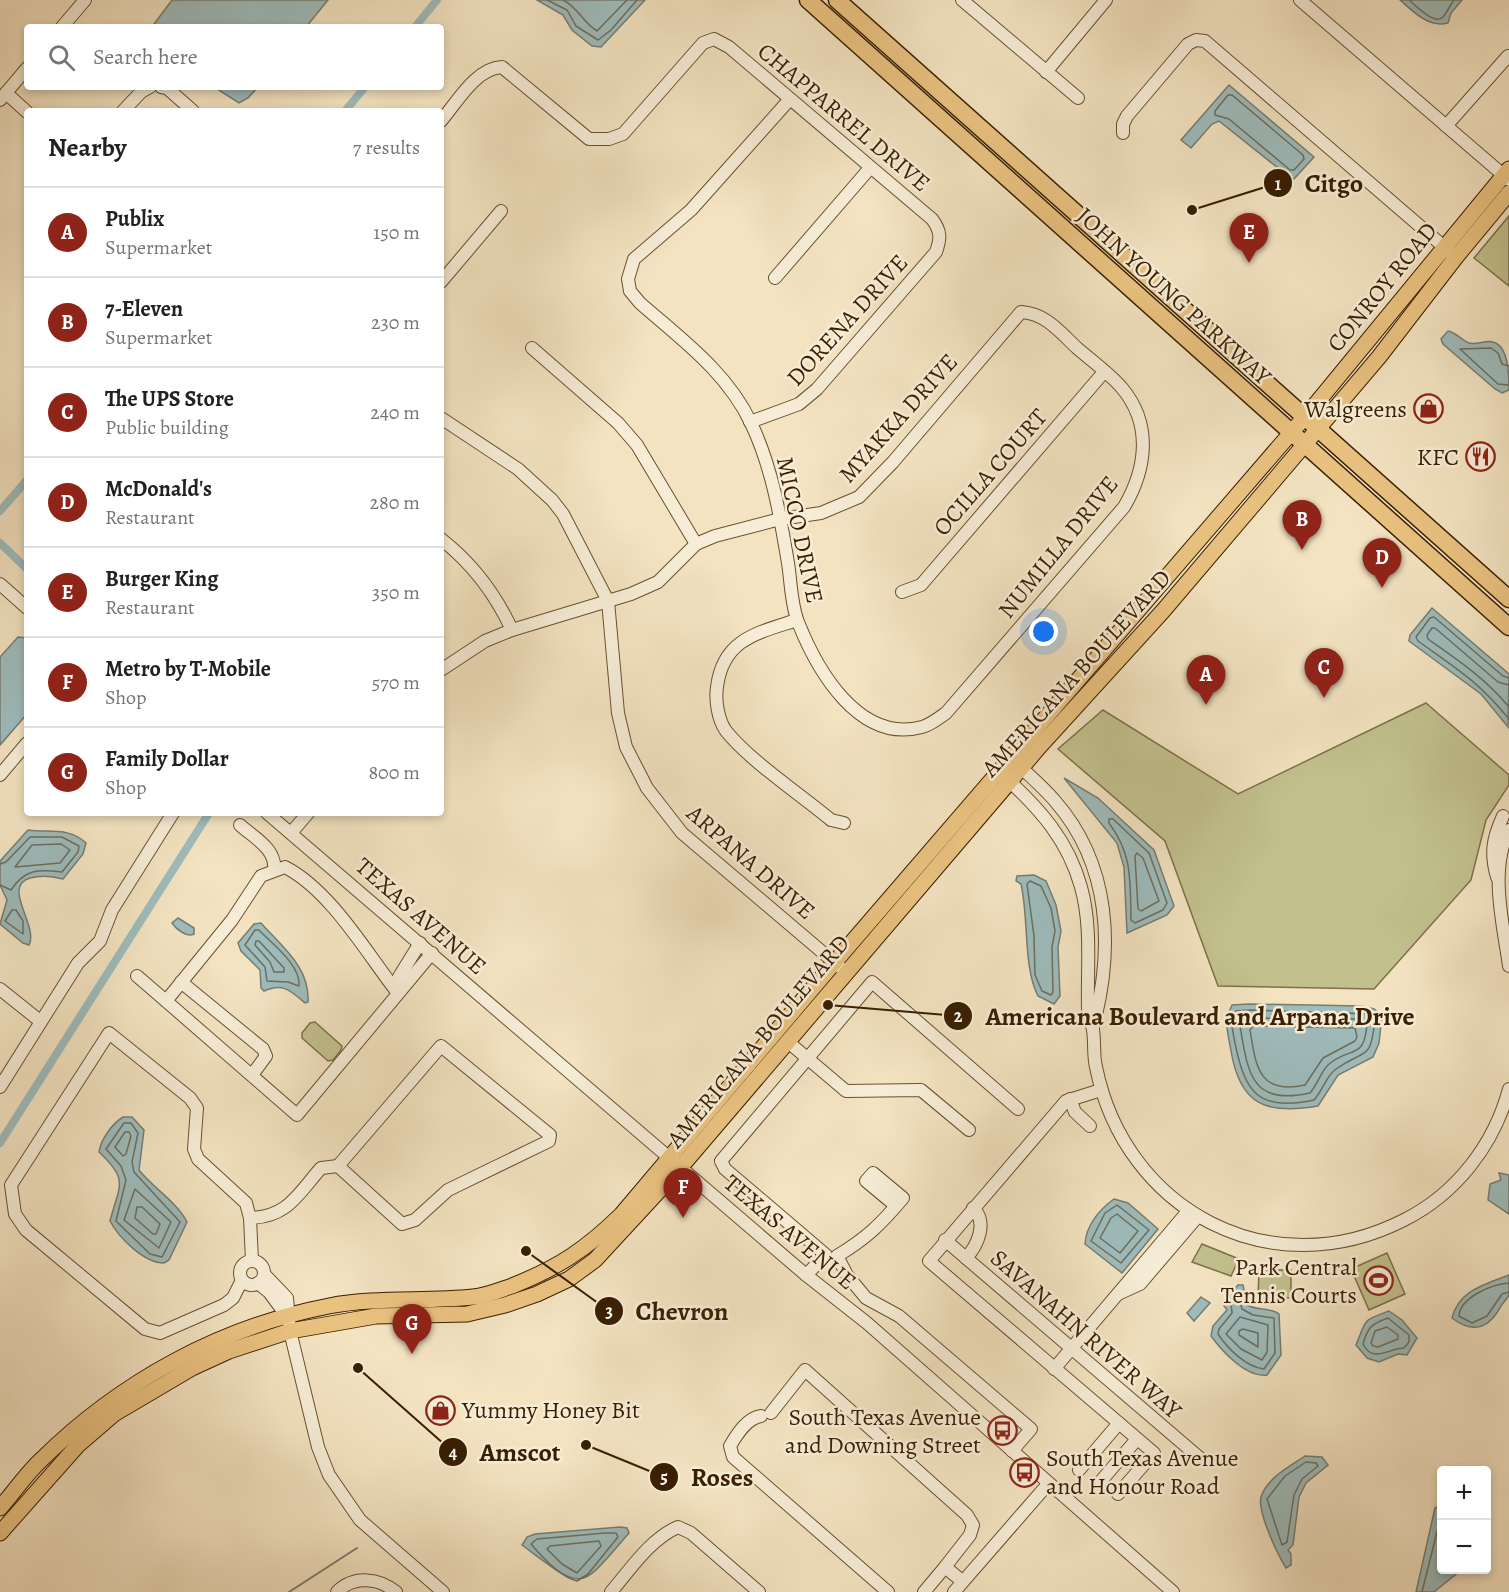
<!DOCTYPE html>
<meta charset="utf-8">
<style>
:root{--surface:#fff;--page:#f6f6f6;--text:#202124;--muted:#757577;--line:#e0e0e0;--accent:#8f2418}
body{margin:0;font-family:Alegreya,serif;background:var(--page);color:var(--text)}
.controls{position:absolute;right:18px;bottom:18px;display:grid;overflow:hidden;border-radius:6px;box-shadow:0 3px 9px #0003}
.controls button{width:54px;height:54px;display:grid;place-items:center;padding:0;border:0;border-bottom:2px solid var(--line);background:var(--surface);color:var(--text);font:30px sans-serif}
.you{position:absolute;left:1044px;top:632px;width:21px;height:21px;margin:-15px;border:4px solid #fff;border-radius:50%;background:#1a73e8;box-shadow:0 0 0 9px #1a73e833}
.badge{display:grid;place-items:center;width:39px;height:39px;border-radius:50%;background:var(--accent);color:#fff;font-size:20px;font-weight:700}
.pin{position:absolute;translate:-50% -50px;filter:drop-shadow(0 2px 3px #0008)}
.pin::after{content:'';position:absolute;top:32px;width:21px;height:18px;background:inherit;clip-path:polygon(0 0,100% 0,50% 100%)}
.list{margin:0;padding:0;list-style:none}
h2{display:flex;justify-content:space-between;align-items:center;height:78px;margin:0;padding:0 24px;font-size:26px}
h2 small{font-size:20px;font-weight:400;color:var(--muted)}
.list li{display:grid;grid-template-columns:39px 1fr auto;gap:18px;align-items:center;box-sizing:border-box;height:90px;padding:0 24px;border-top:2px solid var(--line)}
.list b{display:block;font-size:22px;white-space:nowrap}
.list p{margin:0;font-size:20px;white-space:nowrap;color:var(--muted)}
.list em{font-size:20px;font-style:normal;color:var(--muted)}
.icon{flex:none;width:33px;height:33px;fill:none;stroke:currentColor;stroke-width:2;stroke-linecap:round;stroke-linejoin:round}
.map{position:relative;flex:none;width:1509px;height:1592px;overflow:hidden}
.search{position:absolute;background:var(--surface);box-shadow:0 3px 9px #0003;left:24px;top:24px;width:420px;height:66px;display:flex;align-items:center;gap:15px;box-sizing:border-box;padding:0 21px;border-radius:6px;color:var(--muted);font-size:22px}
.panel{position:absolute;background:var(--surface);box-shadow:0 3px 9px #0003;left:24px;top:108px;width:420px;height:708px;border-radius:6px}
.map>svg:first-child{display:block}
.green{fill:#c2c18e;stroke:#7e7048;stroke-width:1.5}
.water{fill:#9ebcbc;stroke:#767d71;stroke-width:1.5}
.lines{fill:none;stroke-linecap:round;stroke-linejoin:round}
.shore{stroke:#6c6e5e;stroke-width:1.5}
.stream{stroke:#767d71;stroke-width:2}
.canal{stroke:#9ebcbc;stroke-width:8}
.minor-casing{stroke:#685031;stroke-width:14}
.major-casing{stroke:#391f01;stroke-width:17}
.highway-casing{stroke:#391f01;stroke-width:19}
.minor{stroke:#f7edd7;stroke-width:12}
.major{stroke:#eac280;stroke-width:15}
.highway{stroke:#eac280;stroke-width:16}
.labels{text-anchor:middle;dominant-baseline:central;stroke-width:5;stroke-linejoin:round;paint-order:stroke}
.street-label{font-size:24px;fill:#391f01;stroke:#f7edd7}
.poi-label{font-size:24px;fill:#391f01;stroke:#f7edd7;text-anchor:end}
.leader{fill:none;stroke:#391f01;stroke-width:2}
.callout-dot{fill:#391f01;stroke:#f7edd7;stroke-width:2}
.mark-label{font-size:18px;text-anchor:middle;font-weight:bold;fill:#fff}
.callout-label{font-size:26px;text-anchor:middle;font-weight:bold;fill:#391f01;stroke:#f7edd7;stroke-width:5;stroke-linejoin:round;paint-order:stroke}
</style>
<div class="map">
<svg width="1509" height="1592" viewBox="0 0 1509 1592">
<rect width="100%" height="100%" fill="#f3e3c1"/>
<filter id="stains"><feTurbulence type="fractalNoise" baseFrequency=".00333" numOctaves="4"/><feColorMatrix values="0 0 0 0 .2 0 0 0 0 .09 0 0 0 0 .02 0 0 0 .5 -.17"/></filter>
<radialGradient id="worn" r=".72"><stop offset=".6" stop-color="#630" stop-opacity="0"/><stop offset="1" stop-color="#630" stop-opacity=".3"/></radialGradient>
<g class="green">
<path d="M1509,216V286L1474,258Z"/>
<path d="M1426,703L1509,775V785L1486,820L1471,880L1374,989L1218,986L1165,841L1058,749L1103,710L1238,794Z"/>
<path d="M315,1022L342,1046L341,1050L333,1060L328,1061L302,1038V1033L310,1023Z"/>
<path d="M1202,1244L1239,1259L1231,1276L1192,1262Z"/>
<path d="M1387,1253L1405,1294L1369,1310L1351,1269Z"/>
<path d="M1259,1270H1291V1298H1258Z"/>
</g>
<g class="water">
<path d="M172,0H328L306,27H154V24Z"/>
<path d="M537,0H645L601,47L592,46L572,30L563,15Z"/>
<path d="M1400,0H1462L1451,13L1448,23C1428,28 1414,12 1400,0Z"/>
<path d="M1229,85L1314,157L1293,180L1219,121L1212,124L1191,148L1181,140Z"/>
<path d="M214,87H258L248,98L239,103Z"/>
<path d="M1448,331C1457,333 1461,340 1469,343C1477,345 1486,340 1493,342C1509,346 1509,376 1509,390L1502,393L1495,389L1443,344L1441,339Z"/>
<path d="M1432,608L1509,674L1508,727L1481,694L1409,641L1410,635Z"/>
<path d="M18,637L27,638V714L0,745V657Z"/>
<path d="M1064,778L1098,798L1154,850L1174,906L1167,915L1127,933L1124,867L1117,843Z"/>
<path d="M28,830C50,833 69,827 86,843L83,854L63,879C52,876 41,875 30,878C1,886 39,926 29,945L23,943L0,924L7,900L0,885V861Z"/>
<path d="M1034,875L1046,881L1056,905L1061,931L1058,947L1060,996L1054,1004L1038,996C1023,967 1029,919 1021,884L1016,881L1017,876Z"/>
<path d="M178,918L194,928V934C187,938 176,929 172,923Z"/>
<path d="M261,923C282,947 310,967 308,1002L305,1003C291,991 283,982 264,991L261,988L260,970L241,951L238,943L254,924Z"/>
<path d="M1249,1004L1362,1006L1374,1009L1382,1015L1379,1043L1373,1057L1338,1075L1318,1106C1266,1115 1240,1105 1231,1051C1228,1032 1223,1023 1232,1005Z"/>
<path d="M123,1117H132L144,1130L139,1170C153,1188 177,1202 187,1222L169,1260L164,1263C144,1263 119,1238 110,1221C119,1185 130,1181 99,1152C101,1139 112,1124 123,1117Z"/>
<path d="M1499,1173L1509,1175V1214L1488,1200L1490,1184L1501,1180Z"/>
<path d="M1114,1199L1128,1203L1158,1229L1122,1273L1085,1244C1086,1225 1100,1209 1114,1199Z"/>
<path d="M1509,1275C1509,1281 1509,1289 1509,1294C1508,1299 1503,1302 1501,1306C1489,1329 1473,1334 1452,1318C1459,1290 1486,1284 1509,1275Z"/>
<path d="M1238,1285H1243L1247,1305C1257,1311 1271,1307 1279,1314L1281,1355L1267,1375C1246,1378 1222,1351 1211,1336L1213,1326L1227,1310L1222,1303Z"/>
<path d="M1201,1297L1210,1303L1194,1321L1187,1313Z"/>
<path d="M1389,1311L1402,1320L1417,1338L1407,1355L1398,1354L1379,1362L1367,1358L1356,1345C1367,1318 1362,1321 1389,1311Z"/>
<path d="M1305,1456L1322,1457L1328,1465L1306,1483L1299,1497L1293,1545L1288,1550L1291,1554V1565L1286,1568C1278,1555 1257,1512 1261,1497C1267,1478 1290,1466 1305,1456Z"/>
<path d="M1441,1505L1442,1570H1461L1434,1592H1416L1435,1508Z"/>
<path d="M620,1527L627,1528L629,1533C578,1592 585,1592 522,1545L527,1537L535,1534Z"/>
</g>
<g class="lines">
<g class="shore">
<path d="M547,0L567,10L576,26L598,40L611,30L637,0"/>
<path d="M563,0C578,7 583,23 597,31L627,0"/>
<path d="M1409,0C1415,5 1435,26 1443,17C1447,13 1450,5 1454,0"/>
<path d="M1228,95H1232L1303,155L1304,159L1294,170H1290L1229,119L1215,115V111Z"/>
<path d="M1509,366L1502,364L1498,353L1491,348L1460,349L1498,384L1509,385"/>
<path d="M1509,678L1503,676L1434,617L1430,618L1416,637L1418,641C1457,669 1478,681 1509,719"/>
<path d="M1509,685L1498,682L1435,628H1432L1427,635L1428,639C1458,660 1485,678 1509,707"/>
<path d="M1109,819H1113L1149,853L1167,903L1163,910L1135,923L1131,920C1130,882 1133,855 1109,823Z"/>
<path d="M61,844L70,850L60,863L15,867L32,845Z"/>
<path d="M1137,853L1143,858L1159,901L1141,911L1138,909L1135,856Z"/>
<path d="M0,864L6,862L30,837H62L79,846L78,852L62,872C38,869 25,869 11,890L0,885"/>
<path d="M1030,881L1041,886L1051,908L1055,931L1052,947L1053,992L1051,995L1042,991L1035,975L1034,936L1027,884Z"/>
<path d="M12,910H16L23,921V934L5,921Z"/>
<path d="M255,930H259C273,945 301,965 299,986L288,982L267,981L265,967L245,945Z"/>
<path d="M259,941L284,968V972H274L270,962L255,945L256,941Z"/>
<path d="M1250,1010L1371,1014L1375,1018C1371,1062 1366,1048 1336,1069C1327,1075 1322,1091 1314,1100C1259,1112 1245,1093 1235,1043C1233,1031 1229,1021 1236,1011Z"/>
<path d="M1242,1018L1360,1019L1367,1022C1365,1062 1350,1045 1328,1065C1321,1072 1317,1085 1310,1093C1248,1107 1248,1069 1239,1021Z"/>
<path d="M1253,1026L1355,1028L1357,1037L1355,1041L1323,1058L1305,1085C1258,1095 1256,1066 1250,1030Z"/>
<path d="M124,1123H131L138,1133L132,1162L134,1172L180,1222L162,1257L150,1254L116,1221L126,1180L121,1166L106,1149Z"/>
<path d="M125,1132H129L131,1136L126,1154L123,1156L115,1147Z"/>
<path d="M135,1189L171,1222L159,1248L124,1220Z"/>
<path d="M1117,1205L1149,1230L1121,1263L1091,1241L1105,1213Z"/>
<path d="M137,1207H142L160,1224L156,1234H153L135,1218Z"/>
<path d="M1117,1214L1138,1231L1120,1253L1100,1238L1111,1218Z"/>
<path d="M1509,1283C1493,1284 1460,1297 1459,1316L1472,1323L1487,1316L1502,1294L1509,1292"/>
<path d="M1235,1297L1239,1298L1242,1309L1253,1315L1274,1318L1275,1353L1264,1369C1246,1367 1228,1349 1218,1334L1219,1329L1232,1313L1231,1303Z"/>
<path d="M1240,1317L1268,1325L1267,1352L1262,1360L1241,1349L1226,1334Z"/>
<path d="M1388,1318L1409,1335V1342L1404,1348C1389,1348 1373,1364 1363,1344C1368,1327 1371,1324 1388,1318Z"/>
<path d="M1387,1327L1398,1335V1339L1378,1347L1373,1346L1371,1343L1375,1331Z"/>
<path d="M1243,1329L1258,1333V1347L1239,1335V1331Z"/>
<path d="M1306,1462L1316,1463L1318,1466L1302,1479L1294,1495L1287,1542L1282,1545L1267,1499L1285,1476Z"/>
<path d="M605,1533H616L618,1537L588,1574L577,1581C560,1577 542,1557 531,1544L537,1539Z"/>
<path d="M599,1541L601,1546L577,1573L562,1564L547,1549L550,1546Z"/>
<path d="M1422,1592L1442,1512"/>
</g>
<path class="stream" d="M289,1592L357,1548"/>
<g class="canal">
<path d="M415,27L437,0"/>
<path d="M345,111L365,87"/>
<path d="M0,511L27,480"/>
<path d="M0,543L27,569"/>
<path d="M0,1143L209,813"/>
</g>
<defs>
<g id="minor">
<path d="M962,0L1078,98"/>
<path d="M1300,0L1509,180"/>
<path d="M62,27L85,0"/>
<path d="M1046,72L1106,0"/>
<path d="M161,87L167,88L193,111"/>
<path d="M6,93L27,112"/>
<path d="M0,100L27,68"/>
<path d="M123,111L141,92L150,87"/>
<path d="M441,121C457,102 476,68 502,67L589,139H609L623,134L703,43L714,39L729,47L932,219C941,231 941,238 936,252L817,389L799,404L750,422"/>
<path d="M1446,126L1508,56"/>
<path d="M1123,133V124L1127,116L1188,44L1196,40L1205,41L1450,252"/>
<path d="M775,278L870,168"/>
<path d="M441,282L501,211"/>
<path d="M532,348L618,423L637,445L696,544"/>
<path d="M441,418L518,469L552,500L563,514L608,601L618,713L626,747L647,788L682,833L841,968"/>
<path d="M441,539C473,564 495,593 512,630"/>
<path d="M0,584L27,608"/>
<path d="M902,592L921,585L1104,372"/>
<path d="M797,620C757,633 723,639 717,687C715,700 718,720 726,731C749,760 801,795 831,820L844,823"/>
<path d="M441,670L485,641L512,630L631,594L658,582L696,544L715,536L780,519L821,513L859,497L893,462L1021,312C1045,313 1060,332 1077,348C1092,361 1109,373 1122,388C1152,424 1147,468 1124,507L946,713C939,718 930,725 922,727C859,744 817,670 798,622C791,604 791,582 788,563C780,515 772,467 751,423C727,372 681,339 640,303L630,291L628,279L634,259L691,210L790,99"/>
<path d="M1016,763C1029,775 1043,787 1055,801C1111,865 1114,949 1093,1027"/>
<path d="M0,775L27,743"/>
<path d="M1005,777C1040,809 1068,840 1081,887C1092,926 1087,968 1088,1009C1088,1016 1092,1023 1093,1030C1095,1042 1093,1055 1096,1067C1125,1211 1271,1288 1404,1220C1456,1194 1494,1145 1509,1089"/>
<path d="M267,813L806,1275L867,1323L1173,1592"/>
<path d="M240,825C253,837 277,849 274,870"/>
<path d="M1509,830C1489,870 1503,923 1509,966"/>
<path d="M291,833L308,813"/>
<path d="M1497,877C1490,853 1493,838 1503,816"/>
<path d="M137,976L166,1001"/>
<path d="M181,982L263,1049L266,1056L252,1075"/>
<path d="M0,989L40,1021"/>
<path d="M397,992C366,952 330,890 285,867L261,876L232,920L166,1001L297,1115L432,953"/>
<path d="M397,992L399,977L420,943"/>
<path d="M787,1041L846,1091L921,1090L969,1130"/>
<path d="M441,1046L550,1135L549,1141L448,1190L415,1220L402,1224L338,1166Z"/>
<path d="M0,1087L78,963L100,941L112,910L173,813"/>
<path d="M1101,1090L1066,1101L929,1261L1154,1453L1118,1494"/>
<path d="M1070,1099L1075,1112L1090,1126"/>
<path d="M896,1206L866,1181L873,1173L903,1198C881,1224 867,1238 837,1256L847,1275L866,1298L899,1316L1031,1429L1012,1451"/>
<path d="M250,1218C288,1217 298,1194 321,1168L338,1166"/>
<path d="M945,1240L1201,1459"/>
<path d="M966,1258C978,1245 988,1222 973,1208"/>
<circle cx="252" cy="1273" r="12"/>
<path d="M264,1274L287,1298L290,1331L318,1447L329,1475L360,1520L443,1592"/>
<path d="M806,1275L826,1255L725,1169L721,1161L872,982L1018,1109"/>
<path d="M242,1280L233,1298L224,1305L160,1333L145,1329L26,1230L15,1214L11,1185L109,1033L190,1098L197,1108L194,1149L198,1159L246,1203L250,1218L252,1261"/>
<path d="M258,1283L269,1292L286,1315"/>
<path d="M1118,1294L1140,1284L1198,1216"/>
<path d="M1054,1369L1189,1210"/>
<path d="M771,1413L805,1370L967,1515L973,1525L970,1535L945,1567L962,1581"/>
<path d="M761,1416C747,1418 737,1434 730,1446L733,1457L888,1592"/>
<path d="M1079,1470L1119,1423"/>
<path d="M1101,1481L1137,1439"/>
<path d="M337,1592C354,1575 379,1578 396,1592"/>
<path d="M611,1592C630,1570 650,1539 678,1527L691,1533L759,1592"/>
<path d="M924,1592L945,1567"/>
<path d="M954,1592L1048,1484"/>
</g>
<g id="major">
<path d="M0,1508C14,1492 26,1474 41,1460C120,1382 220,1327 329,1306C376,1297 425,1302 473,1297C486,1296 500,1290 512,1286C559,1267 585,1250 621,1215L834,963L1315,405L1509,169"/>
<path d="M0,1533L78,1445L114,1414L192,1368L229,1351L290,1331L376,1316L467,1314L505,1305L537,1294L569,1279L595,1260L680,1168L1040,746L1163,611L1379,357L1456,257L1509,193"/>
</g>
<g id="highway">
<path d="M808,0L1509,627"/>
<path d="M837,0L1509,599"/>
</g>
</defs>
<use href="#minor" class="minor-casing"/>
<use href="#major" class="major-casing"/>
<use href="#highway" class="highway-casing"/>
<use href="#minor" class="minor"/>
<use href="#major" class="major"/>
<use href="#highway" class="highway"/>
</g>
<defs>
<symbol id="shop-ring" viewBox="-11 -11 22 22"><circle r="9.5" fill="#f7edd7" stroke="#8f2418" stroke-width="1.5"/><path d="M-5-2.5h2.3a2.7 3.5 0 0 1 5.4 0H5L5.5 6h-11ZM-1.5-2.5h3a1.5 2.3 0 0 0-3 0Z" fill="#8f2418"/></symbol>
<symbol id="restaurant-ring" viewBox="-11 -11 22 22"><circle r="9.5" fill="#f7edd7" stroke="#8f2418" stroke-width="1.5"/><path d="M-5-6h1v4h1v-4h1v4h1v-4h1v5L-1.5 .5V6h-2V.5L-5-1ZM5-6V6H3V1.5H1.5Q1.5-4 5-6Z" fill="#8f2418"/></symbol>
<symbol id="stadium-ring" viewBox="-11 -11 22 22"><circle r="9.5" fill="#f7edd7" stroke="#8f2418" stroke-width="1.5"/><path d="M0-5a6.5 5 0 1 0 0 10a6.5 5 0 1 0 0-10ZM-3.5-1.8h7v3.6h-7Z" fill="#8f2418"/></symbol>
<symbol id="bus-ring" viewBox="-11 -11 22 22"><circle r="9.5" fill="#f7edd7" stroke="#8f2418" stroke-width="1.5"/><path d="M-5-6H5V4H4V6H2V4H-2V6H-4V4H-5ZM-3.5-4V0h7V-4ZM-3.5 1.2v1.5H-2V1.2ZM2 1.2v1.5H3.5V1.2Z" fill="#8f2418"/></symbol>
</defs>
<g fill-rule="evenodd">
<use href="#shop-ring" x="1412" y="392" width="33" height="33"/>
<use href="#restaurant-ring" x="1464" y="440" width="33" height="33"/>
<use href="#stadium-ring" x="1362" y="1264" width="33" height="33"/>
<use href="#shop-ring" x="424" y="1394" width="33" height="33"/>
<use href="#bus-ring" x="986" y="1414" width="33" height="33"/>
<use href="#bus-ring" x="1008" y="1456" width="33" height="33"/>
</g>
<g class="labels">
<g class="street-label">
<text transform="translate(844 117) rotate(40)">CHAPPARREL DRIVE</text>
<text transform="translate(1382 287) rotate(-51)">CONROY ROAD</text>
<text transform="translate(1174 296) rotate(42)">JOHN YOUNG PARKWAY</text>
<text transform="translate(847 320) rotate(-48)">DORENA DRIVE</text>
<text transform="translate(898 418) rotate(-48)">MYAKKA DRIVE</text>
<text transform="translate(990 472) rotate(-49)">OCILLA COURT</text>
<text transform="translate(800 530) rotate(78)">MICCO DRIVE</text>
<text transform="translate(1058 547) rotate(-51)">NUMILLA DRIVE</text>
<text transform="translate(1076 673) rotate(-48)">AMERICANA BOULEVARD</text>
<text transform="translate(751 862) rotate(41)">ARPANA DRIVE</text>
<text transform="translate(421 916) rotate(41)">TEXAS AVENUE</text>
<text transform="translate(758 1041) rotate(-50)">AMERICANA BOULEVARD</text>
<text transform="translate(790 1232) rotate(40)">TEXAS AVENUE</text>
<text transform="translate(1086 1334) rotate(41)">SAVANAHN RIVER WAY</text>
</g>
<g class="poi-label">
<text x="1407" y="409">Walgreens</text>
<text x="1459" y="457">KFC</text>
<text x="1357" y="1267">Park Central<tspan x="1357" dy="28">Tennis Courts</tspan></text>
<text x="462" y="1410" text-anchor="start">Yummy Honey Bit</text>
<text x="981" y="1417">South Texas Avenue<tspan x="981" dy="28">and Downing Street</tspan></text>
<text x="1046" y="1458" text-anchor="start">South Texas Avenue<tspan x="1046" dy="28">and Honour Road</tspan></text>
</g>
</g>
<path class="leader" d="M1192 210L1278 183M828 1005L958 1016M526 1251L609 1311M358 1368L453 1452M586 1445L664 1477"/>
<g class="callout-dot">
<circle cx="1192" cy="210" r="6"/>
<circle cx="828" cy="1005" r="6"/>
<circle cx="526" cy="1251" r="6"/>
<circle cx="358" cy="1368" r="6"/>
<circle cx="586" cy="1445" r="6"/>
<circle cx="1278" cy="183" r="15"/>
<circle cx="958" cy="1016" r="15"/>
<circle cx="609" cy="1311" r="15"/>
<circle cx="453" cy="1452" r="15"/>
<circle cx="664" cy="1477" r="15"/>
</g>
<g class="mark-label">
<text x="1278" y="190">1</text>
<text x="958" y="1022">2</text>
<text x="609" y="1317">3</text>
<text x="453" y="1458">4</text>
<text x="664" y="1483">5</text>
</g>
<g class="callout-label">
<text x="1334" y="192">Citgo</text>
<text x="1200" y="1025">Americana Boulevard and Arpana Drive</text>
<text x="682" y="1320">Chevron</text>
<text x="520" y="1461">Amscot</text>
<text x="722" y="1486">Roses</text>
</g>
<rect width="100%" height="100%" filter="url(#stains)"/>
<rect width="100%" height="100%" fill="url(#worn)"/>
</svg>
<div class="controls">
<button>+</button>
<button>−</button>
</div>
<div class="you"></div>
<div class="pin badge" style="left:1206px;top:705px">A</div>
<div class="pin badge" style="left:1302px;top:550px">B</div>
<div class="pin badge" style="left:1324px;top:698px">C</div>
<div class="pin badge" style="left:1382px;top:588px">D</div>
<div class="pin badge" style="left:1249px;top:263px">E</div>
<div class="pin badge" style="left:683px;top:1218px">F</div>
<div class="pin badge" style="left:412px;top:1354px">G</div>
<div class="search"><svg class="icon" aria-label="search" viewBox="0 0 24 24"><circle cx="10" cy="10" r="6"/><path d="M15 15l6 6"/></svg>Search here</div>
<section class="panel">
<h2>Nearby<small>7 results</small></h2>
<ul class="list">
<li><span class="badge">A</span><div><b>Publix</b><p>Supermarket</p></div><em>150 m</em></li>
<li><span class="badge">B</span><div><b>7-Eleven</b><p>Supermarket</p></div><em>230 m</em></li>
<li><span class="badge">C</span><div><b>The UPS Store</b><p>Public building</p></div><em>240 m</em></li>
<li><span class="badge">D</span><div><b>McDonald's</b><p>Restaurant</p></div><em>280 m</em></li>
<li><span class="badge">E</span><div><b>Burger King</b><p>Restaurant</p></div><em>350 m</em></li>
<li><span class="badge">F</span><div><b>Metro by T-Mobile</b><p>Shop</p></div><em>570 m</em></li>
<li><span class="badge">G</span><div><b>Family Dollar</b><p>Shop</p></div><em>800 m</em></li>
</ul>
</section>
</div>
